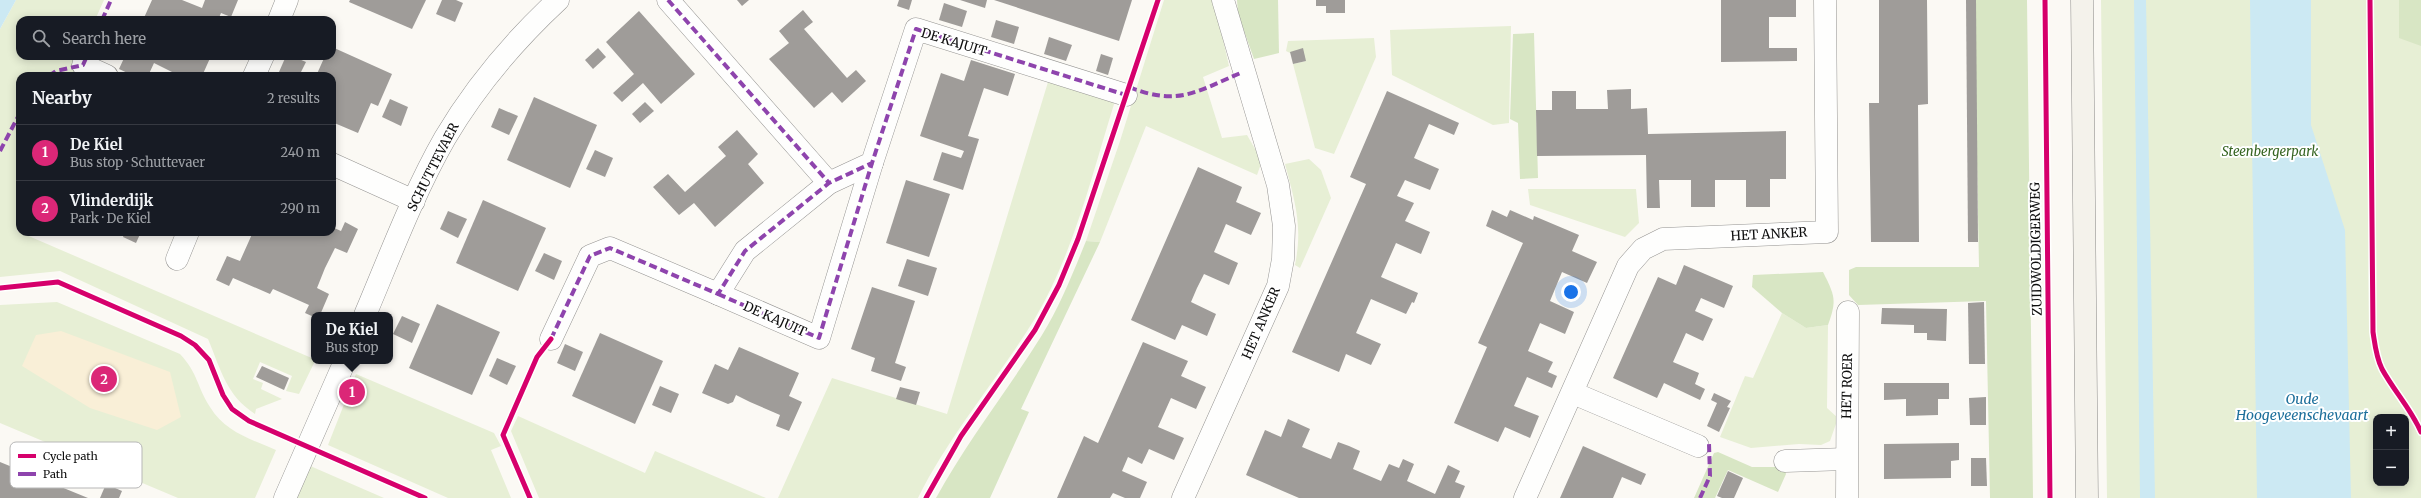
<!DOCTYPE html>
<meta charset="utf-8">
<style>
:root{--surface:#171b24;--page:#20242c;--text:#f1f3f6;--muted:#9ea1a6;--line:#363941;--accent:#db2777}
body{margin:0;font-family:Merriweather,serif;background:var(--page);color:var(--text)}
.controls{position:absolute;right:12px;bottom:12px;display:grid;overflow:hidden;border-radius:8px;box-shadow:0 2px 10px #0003}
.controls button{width:36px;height:36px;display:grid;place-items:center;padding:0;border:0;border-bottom:1px solid var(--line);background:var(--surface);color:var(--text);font:20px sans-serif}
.you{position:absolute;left:1571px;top:292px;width:14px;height:14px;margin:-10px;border:3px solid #fff;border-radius:50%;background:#1a73e8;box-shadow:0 0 0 6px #1a73e833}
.badge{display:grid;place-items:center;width:26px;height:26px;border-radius:50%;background:var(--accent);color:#fff;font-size:13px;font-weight:700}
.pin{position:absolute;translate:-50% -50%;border:2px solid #fff;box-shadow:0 1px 4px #0006}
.popup{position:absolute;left:311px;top:312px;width:82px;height:52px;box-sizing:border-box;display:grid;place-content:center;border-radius:8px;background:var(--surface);filter:drop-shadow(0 1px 3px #0005);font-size:13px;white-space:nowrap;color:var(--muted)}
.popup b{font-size:15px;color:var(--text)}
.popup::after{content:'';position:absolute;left:50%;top:100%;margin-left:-8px;border:8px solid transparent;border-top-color:var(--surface)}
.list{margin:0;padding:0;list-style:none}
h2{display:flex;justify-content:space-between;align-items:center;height:52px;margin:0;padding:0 16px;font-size:17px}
h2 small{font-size:13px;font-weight:400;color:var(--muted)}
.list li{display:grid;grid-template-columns:26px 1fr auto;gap:12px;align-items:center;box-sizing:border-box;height:56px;padding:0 16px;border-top:1px solid var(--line)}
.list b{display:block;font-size:15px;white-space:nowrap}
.list p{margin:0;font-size:13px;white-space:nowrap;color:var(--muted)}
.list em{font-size:13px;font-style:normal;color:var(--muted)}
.icon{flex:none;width:22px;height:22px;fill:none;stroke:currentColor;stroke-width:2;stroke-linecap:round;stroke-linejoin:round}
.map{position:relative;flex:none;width:2421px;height:498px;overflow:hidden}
.search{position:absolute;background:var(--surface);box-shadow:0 2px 10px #0003;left:16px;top:16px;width:320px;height:44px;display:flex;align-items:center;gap:10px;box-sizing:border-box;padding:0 14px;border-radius:12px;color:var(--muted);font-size:15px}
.panel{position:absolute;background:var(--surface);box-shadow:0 2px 10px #0003;left:16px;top:72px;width:320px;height:164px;border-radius:12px}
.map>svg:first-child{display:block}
.green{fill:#e7efd5;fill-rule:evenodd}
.forest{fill:#d8e6c4}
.sand{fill:#f9efd7}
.water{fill:#cce9f3}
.building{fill:#9f9c99}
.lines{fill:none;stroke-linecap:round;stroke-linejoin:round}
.street-casing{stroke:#959492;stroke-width:23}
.secondary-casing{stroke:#8b8a88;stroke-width:23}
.street{stroke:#fefefd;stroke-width:22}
.secondary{stroke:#f4f2eb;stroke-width:22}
.quiet{stroke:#8e44ad;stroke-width:4;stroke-dasharray:8 4;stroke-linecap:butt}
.cycleway-casing{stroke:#fff;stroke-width:8}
.cycleway{stroke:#d6006c;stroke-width:5}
.labels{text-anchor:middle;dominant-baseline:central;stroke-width:4;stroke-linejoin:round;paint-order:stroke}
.street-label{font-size:13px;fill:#0e0e0e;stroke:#fff}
.park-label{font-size:13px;font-style:italic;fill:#356421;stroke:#fff}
.water-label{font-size:14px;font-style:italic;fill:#1d6f9b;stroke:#fff}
.key{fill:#fff;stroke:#b7b7b7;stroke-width:1}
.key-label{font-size:11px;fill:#0e0e0e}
</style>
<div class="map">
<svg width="2421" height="498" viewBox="0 0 2421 498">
<rect width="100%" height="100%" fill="#fbf9f4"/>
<g class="green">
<path d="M16,0H104L95,20H20V56H79L83,76H20V223L17,231L314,359L315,361L299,394L286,391L292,376L260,362L253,379L263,383L261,389L282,399L256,409L255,414C226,395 221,370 208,339L60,271L0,277V29Z"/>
<path d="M1164,0H1214L1229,66L1203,77L1222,138L1247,135L1262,161L1257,175L1146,126L1100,242L1086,241L1120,141Z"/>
<path d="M2101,0H2421V498H2107ZM2376,417H2406V483H2376Z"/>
<path d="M1511,26L1509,123L1493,125L1392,75L1390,30Z"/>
<path d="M1374,38L1376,57L1334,154L1315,148L1293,64L1306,61L1286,51L1288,41Z"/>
<path d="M1048,82L1115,101C1092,174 1074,253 1034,320C997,380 950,434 918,498H778L832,378L947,414Z"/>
<path d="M1309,159L1321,170L1331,198L1300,268L1295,265C1303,226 1295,202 1285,164Z"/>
<path d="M1528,189H1636L1639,223L1625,237L1530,205Z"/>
<path d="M57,302L180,354C198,373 197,387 210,407C225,432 251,439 276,450L255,498H178L0,423V305Z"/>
<path d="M1782,313L1806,328L1828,325L1827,408L1838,418L1830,441L1821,445L1799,444L1751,448L1720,437L1745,376L1753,378Z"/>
<path d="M356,374L494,433L501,446L491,450L511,498H448L328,445Z"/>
<path d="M518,416L645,473L655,451L766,498H539L511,431Z"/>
<path d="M308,465L384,498H294Z"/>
</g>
<g class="forest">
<path d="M1237,0H1278L1279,53L1254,59L1238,14Z"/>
<path d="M1974,0H2027L2033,498H1990L1986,301L1858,305L1849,295V270L1856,267H1979Z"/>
<path d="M2399,0H2421V46L2399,38Z"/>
<path d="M1534,33L1538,178L1520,179L1518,123L1510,119L1513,34Z"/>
<path d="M1086,241L1100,242L1021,409L1029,412L990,498H936C967,441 1008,390 1042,335C1060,306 1073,273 1086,241Z"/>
<path d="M1823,272C1835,296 1837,300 1828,325L1806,328L1782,313L1752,287L1753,275Z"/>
<path d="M1718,452L1752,467H1784L1786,474L1778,492L1728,470L1715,498H1694L1714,453Z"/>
</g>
<path class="sand" d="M61,331L170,372L181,417L157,430L90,408L22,366L36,335Z"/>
<g class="water">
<path d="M0,0H16L0,29Z"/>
<path d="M2134,0H2146L2155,498H2140Z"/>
<path d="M2250,0H2311V125L2345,230L2351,498H2257Z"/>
</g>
<g class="building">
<path d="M152,0H182L202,8L205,0H238L231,17L221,13L218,20H143Z"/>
<path d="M350,0H426L412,29L349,2Z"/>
<path d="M442,0H456L463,3L455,22L436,14Z"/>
<path d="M737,0H749L742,6Z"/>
<path d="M899,0H912L909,10L897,6Z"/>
<path d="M960,0H987L985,8Z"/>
<path d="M994,0H1132L1119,41Z"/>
<path d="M1316,0H1345V13H1326V6H1316Z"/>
<path d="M1721,0H1796V17H1769V48H1797V61L1721,62Z"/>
<path d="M1879,0H1927L1928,104L1918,105L1919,242H1871L1869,103H1879Z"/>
<path d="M1966,0H1976L1978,242H1968Z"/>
<path d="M944,3L967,11L962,27L939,20Z"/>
<path d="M803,10L813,22L804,29L847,78L856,70L866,81L842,103L832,92L814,108L769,59L789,43L779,31Z"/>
<path d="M639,11L695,74L661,104L643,83L622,102L613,93L634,74L606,42Z"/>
<path d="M996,20L1019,27L1014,44L991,37Z"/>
<path d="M1049,37L1072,45L1066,61L1044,54Z"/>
<path d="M332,47L392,74L378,106L371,103L358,133L332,122V76H316L325,56H332Z"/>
<path d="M598,48L606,57L593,69L585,60Z"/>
<path d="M1303,48L1306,61L1293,64L1290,52Z"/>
<path d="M1101,54L1113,58L1108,75L1096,71Z"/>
<path d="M125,56L135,59L136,56H211L202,76H180L154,63L148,76H134L119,69Z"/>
<path d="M286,56H292L306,62L299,76H287L279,72Z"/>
<path d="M971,60L1015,74L1008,96L984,88L968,136L979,139L963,190L933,180L942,152L961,158L964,151L920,136L941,73L964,81Z"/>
<path d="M1631,89V109L1647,108L1648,134L1786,131V179H1770V207H1746V180H1715V207H1691V180H1659L1660,208H1647L1646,155L1537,156L1536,110H1552V91H1576V109H1608L1607,90Z"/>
<path d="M1387,91L1459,123L1454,135L1429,124L1414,158L1439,169L1430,190L1405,180L1397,196L1414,203L1405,221L1430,232L1421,254L1396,243L1381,277L1418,293L1414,303L1412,302L1406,314L1371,299L1356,333L1381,344L1371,365L1346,354L1339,372L1292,352L1366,184L1350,177Z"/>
<path d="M534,97L597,125L570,188L507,160Z"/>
<path d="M390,99L408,107L401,126L382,117Z"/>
<path d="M645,102L654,111L640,123L632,114Z"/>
<path d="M499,108L518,116L509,135L491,127Z"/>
<path d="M737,130L758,154L748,164L764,183L715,227L694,203L679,215L653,187L668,174L685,192L726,156L718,147Z"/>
<path d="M595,150L613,158L605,177L586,169Z"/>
<path d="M1198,167L1242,187L1236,202L1261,213L1251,235L1226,224L1214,252L1238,263L1229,285L1204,274L1197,288L1191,302L1216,314L1207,336L1182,325L1175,340L1131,320Z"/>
<path d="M906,180L950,194L929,257L886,243Z"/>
<path d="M483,200L546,228L518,291L456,263Z"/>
<path d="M1492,210L1507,217L1510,210L1533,220L1534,216L1579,235L1572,251L1597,262L1587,283L1562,272L1550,301L1574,312L1565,334L1540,323L1528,351L1553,362L1548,372L1557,376L1552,388L1527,377L1514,406L1539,416L1530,438L1505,427L1498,442L1454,423L1487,347L1478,343L1523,243L1486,226Z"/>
<path d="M448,211L467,219L458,238L440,229Z"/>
<path d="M345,222L358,229L347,253L335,248L325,268L317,288L329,294L320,315L314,317L305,313L309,305L273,289L270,294L233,278L229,286L216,280L227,256L240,261L253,232H332V227L341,231Z"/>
<path d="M125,232H141L136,243L123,237Z"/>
<path d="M544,253L562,261L554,280L535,271Z"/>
<path d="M907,259L937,268L928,296L898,286Z"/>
<path d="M1684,265L1733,286L1724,308L1701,298L1695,311L1713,319L1703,341L1686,333L1673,362L1699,373L1695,384L1705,389L1700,400L1664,383L1657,398L1613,378L1658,277L1676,285Z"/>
<path d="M872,287L915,301L895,363L906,367L901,381L871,371L875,358L851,349Z"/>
<path d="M1984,302L1985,364H1969L1968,303Z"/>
<path d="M437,304L500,332L472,395L409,368Z"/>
<path d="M1882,308L1947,309L1946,341L1927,340V333H1914V325L1881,324Z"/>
<path d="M402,316L420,324L412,343L393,334Z"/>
<path d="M600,333L663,361L635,424L572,396Z"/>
<path d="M1143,342L1188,361L1181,376L1206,387L1196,409L1171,398L1158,427L1184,438L1174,460L1149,449L1142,464L1128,457L1122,471L1147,482L1140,498H1125L1113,493L1110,498H1057L1084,436L1098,443Z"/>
<path d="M565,344L583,352L575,371L557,363Z"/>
<path d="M739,347L799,373L789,396L802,402L789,431L776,426L780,415L750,402L736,395L733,402L728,404L702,393L715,364L728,370Z"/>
<path d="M497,358L516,366L507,385L489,376Z"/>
<path d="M262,366L289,378L284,390L256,377Z"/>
<path d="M1884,383H1949V399H1938V415L1906,416V399L1884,400Z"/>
<path d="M660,386L679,394L671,413L652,405Z"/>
<path d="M900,387L920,392L916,405L896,399Z"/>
<path d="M1714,393L1731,401L1727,407L1730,408L1719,432L1707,426L1717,403L1711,400Z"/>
<path d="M1986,397V425H1970L1969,398Z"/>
<path d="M1288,419L1310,429L1302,447L1331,459L1338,442L1349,446L1360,451L1353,469L1381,481L1389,464L1399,468L1403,459L1414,464L1407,481L1435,494L1448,465L1460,471L1455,482L1465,486L1460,498H1299L1246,475L1265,430L1281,437Z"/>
<path d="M1959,443V460L1951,461V478L1884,479V444Z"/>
<path d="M1583,446L1646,474L1641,485L1622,477L1613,498H1560Z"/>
<path d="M1971,458H1986L1987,486H1971Z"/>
<path d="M0,462L88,498H0Z"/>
<path d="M1728,471L1743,478L1734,498H1722L1717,496Z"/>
<path d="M106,484L122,491L119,498H100Z"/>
</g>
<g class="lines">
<defs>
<g id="street">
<path d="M668,0L829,183"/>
<path d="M279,20L287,0"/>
<path d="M83,65L107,76"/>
<path d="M254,76L263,56"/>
<path d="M332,164L414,201"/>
<path d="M177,259L188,232"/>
<path d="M718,294L819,338L872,163"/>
<path d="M365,315C390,256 413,194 445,138C475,87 515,40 558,0"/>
<path d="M551,339L590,256L610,248L718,294L745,251L829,183L872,163L916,29L1126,95"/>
<path d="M1573,393L1698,446"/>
<path d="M1785,461L1846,459"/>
<path d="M285,498L345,361"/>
<path d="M1183,498L1278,286L1283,259L1284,226L1278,185L1223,0"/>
<path d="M1525,498L1628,266L1643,249L1663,239L1827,232L1825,0"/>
<path d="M1847,498L1848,312"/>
</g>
<path id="secondary" d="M2082,0L2087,498"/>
</defs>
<use href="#street" class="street-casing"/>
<use href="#secondary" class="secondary-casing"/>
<use href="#street" class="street"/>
<use href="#secondary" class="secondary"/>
<g class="quiet">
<path d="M668,0L829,183"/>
<path d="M102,20L111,0"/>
<path d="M49,76L56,71L83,65L87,56"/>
<path d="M1129,87C1179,107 1197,91 1243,72"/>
<path d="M0,151L20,113"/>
<path d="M718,294L819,338L872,163"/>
<path d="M551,339L590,256L610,248L718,294L745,251L829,183L872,163L916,29L1126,95"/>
<path d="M1700,498L1710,476L1709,444"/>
</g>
<defs>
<g id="cycleway">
<path d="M2045,0L2050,498"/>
<path d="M2370,0L2373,332C2375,345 2376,357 2382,369C2394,391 2411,409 2421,432"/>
<path d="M0,288L58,282L181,336L195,345L209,360L223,395L232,409L249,421L425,498"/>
<path d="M530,498L503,435L537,357L551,339"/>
<path d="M926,498L961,436L1035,330L1059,285L1078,239L1158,0"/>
</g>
</defs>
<use href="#cycleway" class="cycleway-casing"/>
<use href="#cycleway" class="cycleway"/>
</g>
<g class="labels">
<g class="street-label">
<text transform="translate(954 42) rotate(17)">DE KAJUIT</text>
<text transform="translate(433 167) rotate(-63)">SCHUTTEVAER</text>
<text transform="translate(1769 234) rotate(-3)">HET ANKER</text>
<text transform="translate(2036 249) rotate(-91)">ZUIDWOLDIGERWEG</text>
<text transform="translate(775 319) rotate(24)">DE KAJUIT</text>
<text transform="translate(1261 323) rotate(-67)">HET ANKER</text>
<text transform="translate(1847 386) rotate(-89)">HET ROER</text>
</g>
<g class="park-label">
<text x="2270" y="151">Steenbergerpark</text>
</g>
<g class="water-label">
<text x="2302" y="399">Oude<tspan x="2302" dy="16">Hoogeveenschevaart</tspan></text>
</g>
</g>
<rect x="10" y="442" width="132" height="46" rx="6" class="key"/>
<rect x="18" y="454" width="18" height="4" fill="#d6006c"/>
<rect x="18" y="472" width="18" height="4" fill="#8e44ad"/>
<g class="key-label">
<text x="43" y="460">Cycle path</text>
<text x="43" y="478">Path</text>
</g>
</svg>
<div class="controls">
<button>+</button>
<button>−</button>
</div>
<div class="you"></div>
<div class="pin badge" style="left:352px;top:392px">1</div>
<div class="popup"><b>De Kiel</b>Bus stop</div>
<div class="pin badge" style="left:104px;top:379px">2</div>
<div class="search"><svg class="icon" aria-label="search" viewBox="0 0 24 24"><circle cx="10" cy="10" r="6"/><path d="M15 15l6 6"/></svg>Search here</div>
<section class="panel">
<h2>Nearby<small>2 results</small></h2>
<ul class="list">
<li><span class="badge">1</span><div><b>De Kiel</b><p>Bus stop · Schuttevaer</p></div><em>240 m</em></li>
<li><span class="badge">2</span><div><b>Vlinderdijk</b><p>Park · De Kiel</p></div><em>290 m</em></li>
</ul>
</section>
</div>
